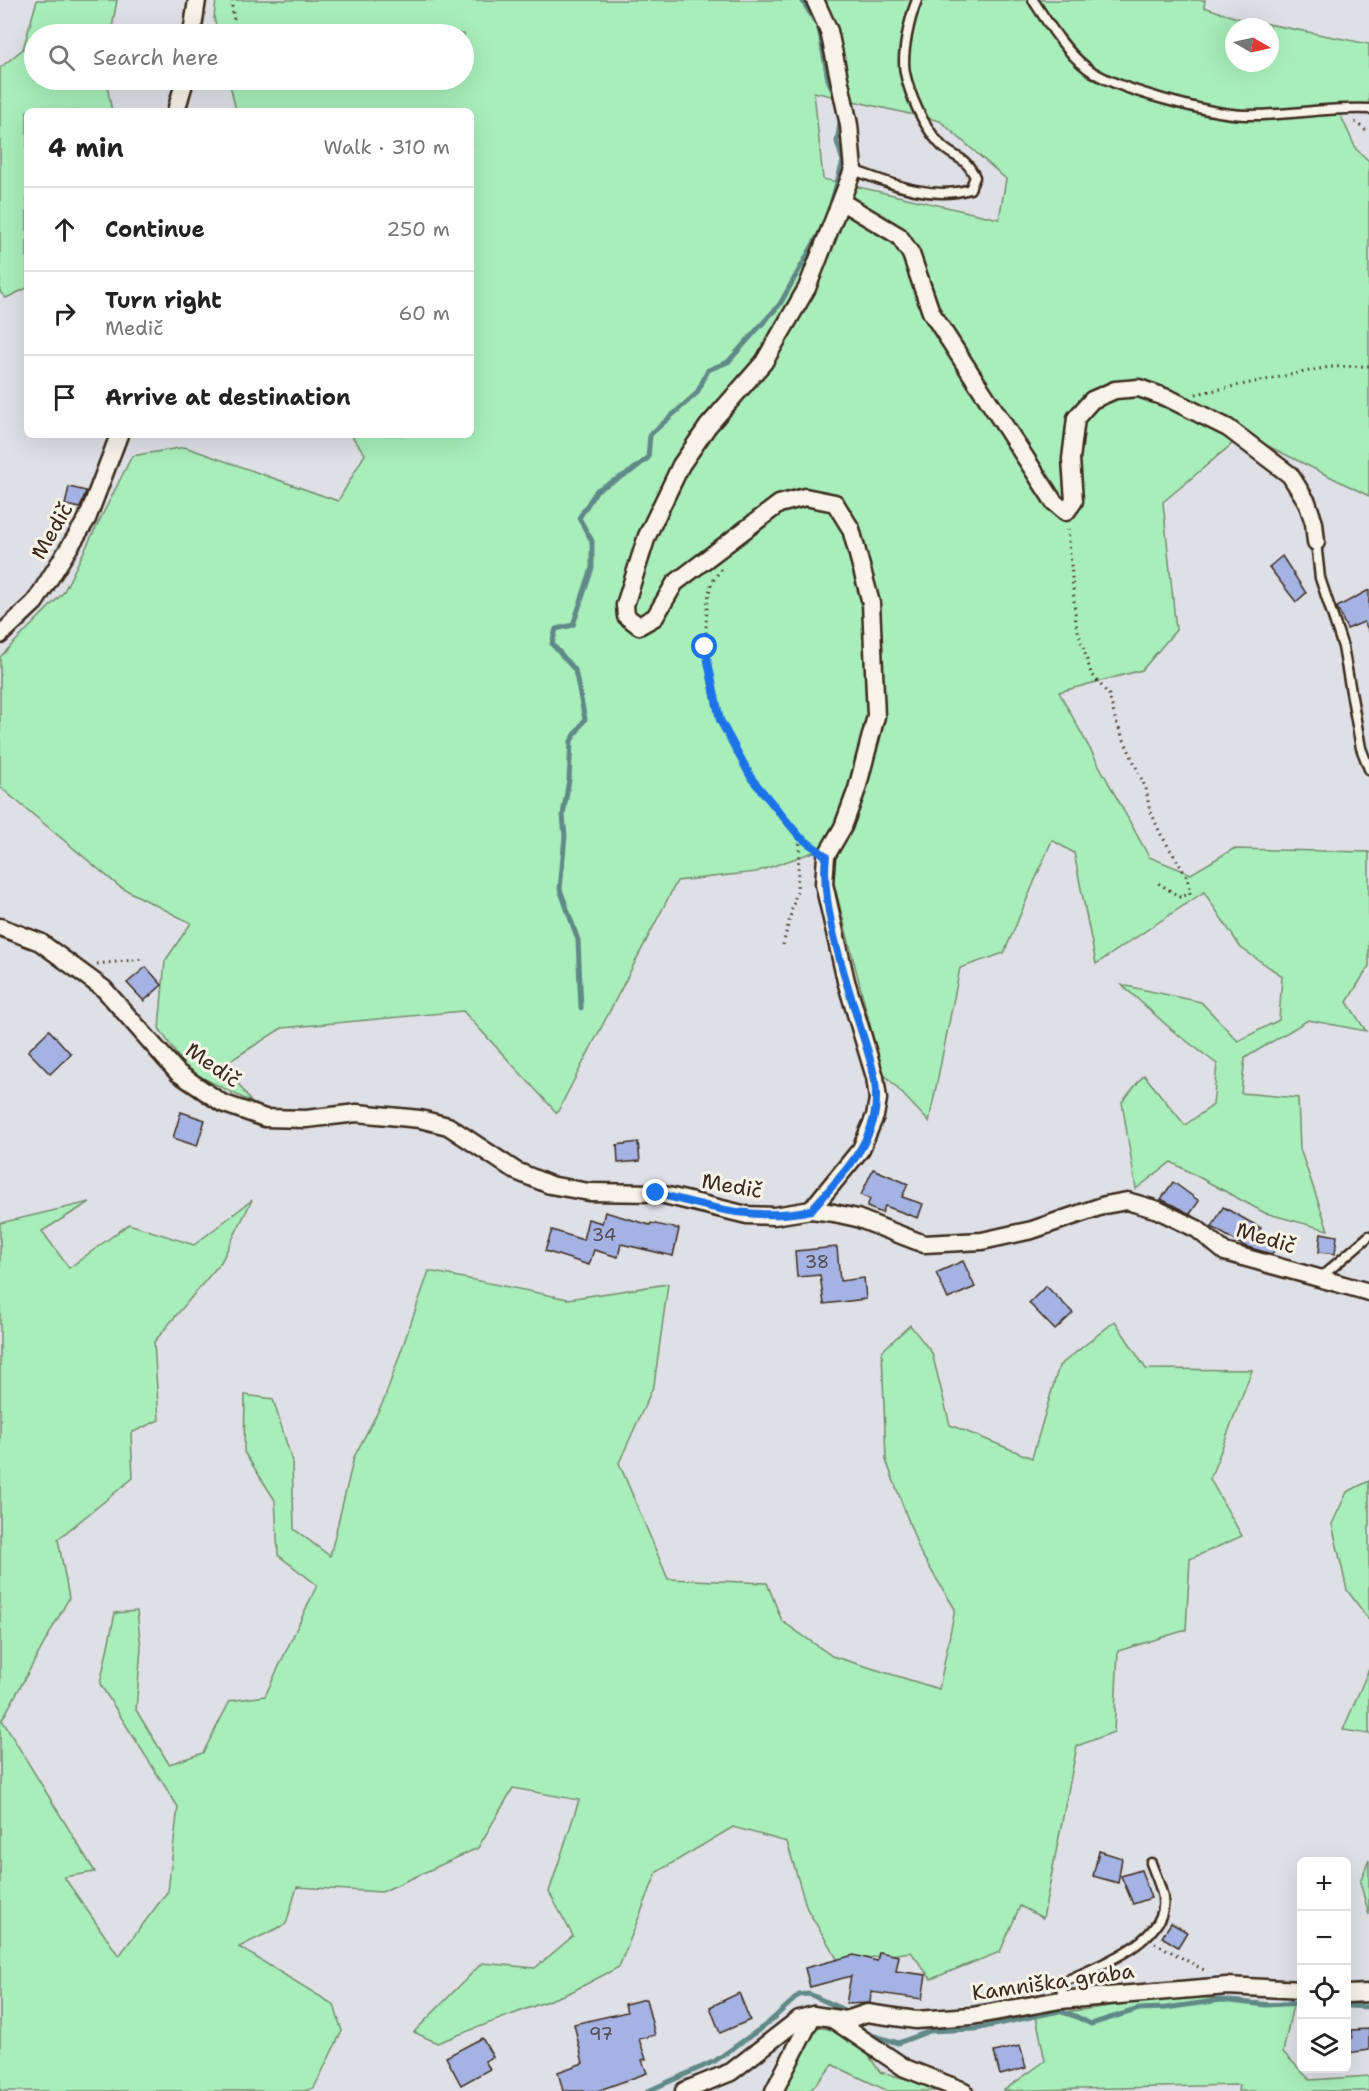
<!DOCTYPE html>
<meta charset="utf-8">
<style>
:root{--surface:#fff;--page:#f2f2f2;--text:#222;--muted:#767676;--line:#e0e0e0}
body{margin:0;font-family:"Shantell Sans",sans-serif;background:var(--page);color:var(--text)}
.controls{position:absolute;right:18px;bottom:18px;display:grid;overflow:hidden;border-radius:9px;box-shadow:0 6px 24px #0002}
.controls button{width:54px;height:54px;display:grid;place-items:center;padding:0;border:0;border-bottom:2px solid var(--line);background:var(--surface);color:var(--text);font:30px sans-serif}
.compass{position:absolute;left:1225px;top:18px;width:54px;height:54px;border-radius:50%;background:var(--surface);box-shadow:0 6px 24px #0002;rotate:99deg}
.stop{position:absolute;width:18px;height:18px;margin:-14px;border:4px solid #1a73e8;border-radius:50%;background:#fff}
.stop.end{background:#1a73e8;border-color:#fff;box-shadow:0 2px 6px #0008}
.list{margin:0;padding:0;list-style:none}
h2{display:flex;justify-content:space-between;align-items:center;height:78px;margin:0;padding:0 24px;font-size:26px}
h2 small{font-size:20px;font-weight:400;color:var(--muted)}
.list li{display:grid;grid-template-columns:39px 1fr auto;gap:18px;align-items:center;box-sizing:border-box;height:84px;padding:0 24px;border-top:2px solid var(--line)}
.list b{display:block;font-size:22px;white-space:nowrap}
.list p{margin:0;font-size:20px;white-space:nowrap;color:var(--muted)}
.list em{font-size:20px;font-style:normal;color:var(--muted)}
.icon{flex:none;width:33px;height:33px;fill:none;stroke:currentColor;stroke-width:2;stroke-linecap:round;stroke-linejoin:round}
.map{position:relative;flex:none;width:1369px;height:2091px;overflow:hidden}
.search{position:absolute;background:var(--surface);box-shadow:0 6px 24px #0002;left:24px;top:24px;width:450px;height:66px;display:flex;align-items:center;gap:15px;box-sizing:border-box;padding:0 21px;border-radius:33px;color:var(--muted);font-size:22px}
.panel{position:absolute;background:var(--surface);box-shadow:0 6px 24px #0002;left:24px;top:108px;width:450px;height:330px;border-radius:9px}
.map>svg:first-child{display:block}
.green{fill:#a8eeba;stroke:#728c6c;stroke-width:1.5;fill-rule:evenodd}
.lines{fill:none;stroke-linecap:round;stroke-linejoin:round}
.stream{stroke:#608988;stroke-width:5}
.building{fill:#a4b3e3;stroke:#3b2a1e;stroke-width:1.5}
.service-casing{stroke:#3b2a1e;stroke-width:13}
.minor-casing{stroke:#3b2a1e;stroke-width:21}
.path{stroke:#3b2a1e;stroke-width:3;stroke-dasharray:1.5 4.5;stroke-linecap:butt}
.service{stroke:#f7f3e8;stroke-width:8}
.minor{stroke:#f7f3e8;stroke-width:16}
.route{stroke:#1a73e8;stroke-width:8}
.labels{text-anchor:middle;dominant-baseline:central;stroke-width:6;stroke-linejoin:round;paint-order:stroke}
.number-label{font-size:18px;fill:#554c4f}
.street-label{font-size:21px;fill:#3b2a1e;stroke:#f7f3e8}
</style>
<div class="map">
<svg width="1369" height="2091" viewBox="0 0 1369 2091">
<rect width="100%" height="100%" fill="#dee0e6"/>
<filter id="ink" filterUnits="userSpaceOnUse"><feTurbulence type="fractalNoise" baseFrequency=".0167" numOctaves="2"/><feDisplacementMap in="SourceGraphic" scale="12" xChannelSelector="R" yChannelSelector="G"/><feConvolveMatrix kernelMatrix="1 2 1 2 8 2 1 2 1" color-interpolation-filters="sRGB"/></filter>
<g filter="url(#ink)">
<g class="green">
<path d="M37,0H117L111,34H34V80H106L112,111H27V288L6,298L0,292V68L23,49Z"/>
<path d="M216,0H1205L1204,7L1237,18L1369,44V104L1336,105L1356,149L1369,161V496L1244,434L1163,502L1176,630L1142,670L1059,692L1149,857L1191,874L1233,849L1369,852V966L1347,1002L1366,1031L1308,1020L1245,1058L1241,1093L1298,1098L1300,1149L1328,1230L1265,1213L1171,1162L1136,1189L1122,1102L1144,1075L1185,1125L1213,1105L1217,1064L1172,1030L1122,985L1201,1002L1238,1041L1279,1020L1282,976L1241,948L1204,892L1096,964L1074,853L1052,840L1004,953L960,968L929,1122L882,1072L825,848L756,872L677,881L557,1113L463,1011L282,1028L225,1064L251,1102L187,1070L159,1028L165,961L191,923L120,887L0,787V657L63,593L132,456L185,447L338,501L365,454L351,435H471V111H236L229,80H464V34H218L214,18ZM1234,27H1270V63H1234ZM814,92L940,121L1006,179L999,219L823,179Z"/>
<path d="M252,1200L221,1262L154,1342L159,1420L131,1433L133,1478L58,1539L69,1598L2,1720L95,1872L64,1877L119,1956L168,1891L178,1807L100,1684L115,1613L137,1611L141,1648L136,1710L169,1764L203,1753L230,1701L265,1696L317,1585L278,1555L275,1500L244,1452L245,1395L273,1399L292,1461L294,1529L330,1556L354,1457L384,1400L429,1271L568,1299L668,1284L654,1385L619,1463L668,1579L767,1583L782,1621L832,1656L939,1689L955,1609L920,1552L886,1460L882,1351L910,1325L932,1353L950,1425L1032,1458L1059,1366L1115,1321L1146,1369L1252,1370L1210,1479L1242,1536L1190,1559L1186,1630L1118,1651L1114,1732L1077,1746L1043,1918L1020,1906L1000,1952L931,1979L911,1952L839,1962L807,1909L787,1842L733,1827L657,1872L619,1967L571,1992L437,2043L414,2032L482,1963L535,1968L573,1936L549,1892L579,1800L513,1788L478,1848L382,1892L297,1887L286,1924L239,1947L334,2005L342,2031L314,2088L304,2091H0V1223L90,1202L42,1231L69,1268L129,1224L194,1245Z"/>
<path d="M1369,1481V1620L1347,1590L1332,1524L1347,1492Z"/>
<path d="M1369,1669V1734L1343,1730Z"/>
<path d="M1369,1860V1915L1360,1882Z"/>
<path d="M1184,1996L1293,2005L1283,2052L1310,2080L1369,2076V2091H1238L1239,2085L1003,2091L1045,2061L1036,2016Z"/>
<path d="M816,2027L853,2033L880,2072L953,2091H888L833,2065L810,2091H772Z"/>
</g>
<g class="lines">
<g class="stream">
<path d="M802,0L819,28L828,79L836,99"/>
<path d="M832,201L843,161L837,142L841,117"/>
<path d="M581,1008L578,940L560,889L565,836L563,815L569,780L571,741L585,719L575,670L552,644L556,629L573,625L592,568V541L579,518L597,490L630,472L648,458L650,435L697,393L708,370L728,362L780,304L823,227"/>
<path d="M1346,2006L1369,2007"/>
<path d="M854,2022L868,2034L898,2043L930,2031L975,2029L1059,2011L1075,2016L1091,2024L1139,2009L1166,2008L1221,2000L1266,2005L1302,2003"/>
<path d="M648,2091L715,2061L767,2024L799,1995L809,1994L840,2008L847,2015"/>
</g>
</g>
<g class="building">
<path d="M69,487L86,491L80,508L65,505Z"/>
<path d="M1282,556L1306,593L1296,602L1269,567Z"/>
<path d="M1369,590V631L1364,622L1347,629L1337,607Z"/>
<path d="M146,967L162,985L144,1001L127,983Z"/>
<path d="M49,1030L71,1054L50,1074L28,1051Z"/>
<path d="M181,1112L205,1120L197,1146L173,1138Z"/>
<path d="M638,1142L640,1161L618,1163L617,1145Z"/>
<path d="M873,1169L908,1184L902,1197L923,1204L918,1218L885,1206L882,1213L867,1207L870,1199L861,1195Z"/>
<path d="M1173,1182L1199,1201L1190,1214L1161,1199Z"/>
<path d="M1223,1207L1261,1228L1258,1232L1278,1243L1272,1254L1244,1246L1212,1227Z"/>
<path d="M605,1212L650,1225L651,1223L679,1229L673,1256L621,1244L618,1257L594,1250L589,1265L545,1251L552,1230L583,1240L588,1219L602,1223Z"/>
<path d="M1321,1233L1337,1236L1335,1254L1319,1252Z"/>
<path d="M837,1247L840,1281L864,1278L866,1299L824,1304L820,1275L797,1277L795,1251Z"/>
<path d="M963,1261L975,1287L948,1299L936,1273Z"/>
<path d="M1046,1286L1073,1313L1055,1330L1029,1303Z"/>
<path d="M1099,1851L1122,1858L1118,1883L1093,1876Z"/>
<path d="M1141,1870L1151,1898L1133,1904L1121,1876Z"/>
<path d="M1171,1923L1187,1932L1178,1947L1162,1937Z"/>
<path d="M879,1952L899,1956L896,1971L926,1975L922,1999L871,1992L870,2003L846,2004L851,1976L810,1987L805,1968L854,1955L877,1961Z"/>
<path d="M739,1993L750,2020L720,2033L710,2007Z"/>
<path d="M646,1999L655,2035L639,2039L646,2059L642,2060L647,2073L597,2091H563L558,2072L583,2063L574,2024L627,2012L625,2004Z"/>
<path d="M1369,2029V2050L1347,2053V2038H1352L1351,2030Z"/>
<path d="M482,2038L493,2057L485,2061L490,2069L461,2085L446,2057Z"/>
<path d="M1020,2046L1026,2068L1000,2075L994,2052Z"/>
</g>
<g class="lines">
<defs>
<g id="service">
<path d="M1033,0C1048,23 1065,51 1087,68C1113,89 1211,114 1245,115C1286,116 1326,107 1369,109"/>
<path d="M853,170C889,183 931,201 970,189L975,177C964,153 952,159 939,143C923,125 910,96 905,73C901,54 910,17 917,0"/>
<path d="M1316,542L1320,578L1343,647L1361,748L1369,769"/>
<path d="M1321,1277L1369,1236"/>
<path d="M1066,1999L1059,1984C1090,1969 1170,1942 1163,1898C1161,1886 1155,1874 1151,1863"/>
</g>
<g id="minor">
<path d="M192,34L197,0"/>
<path d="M176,111L185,80"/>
<path d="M842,202L899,236L911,254L931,312L1054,502L1066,512L1074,501L1071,459L1076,418L1092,400L1115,390L1139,388L1170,399L1228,428L1290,475L1307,502L1314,523L1316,542"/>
<path d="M0,635L35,602L87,519L119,435"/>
<path d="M0,927L40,942L104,989L178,1073L222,1103L265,1118L306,1119L357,1113L420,1119L448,1126L516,1171L550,1185L589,1192L656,1193L747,1215L774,1216L811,1210L834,1213L857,1218L924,1244L982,1241L1032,1230L1105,1205L1127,1201L1158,1210L1197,1229L1225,1252L1369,1292"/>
<path d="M811,1210L861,1149L875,1116L878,1099L875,1077L846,981L824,884L826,856L843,827L857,789L876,716L871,603L851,529L835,503L805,497L779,504L675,583L655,617L639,626L626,616L625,605L647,536L681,465L708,426L764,362L807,288L853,170L849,125L829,31L815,0"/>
<path d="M1346,1994L1369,1993"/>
<path d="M834,2020L905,2068L964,2091"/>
<path d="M684,2091L731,2072L799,2019L813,2015L846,2020L867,2013L916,2020L972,2016L1060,2000L1227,1986L1302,1990"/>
<path d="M774,2091L813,2015"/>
</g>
</defs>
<use href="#service" class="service-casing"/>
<use href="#minor" class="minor-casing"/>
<g class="path">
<path d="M231,0L236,34"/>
<path d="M1355,122L1369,133"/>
<path d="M1196,394L1329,367L1369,366"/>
<path d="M1068,529L1076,624L1091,673L1109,695L1116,722L1146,789L1149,807L1160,833L1187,877L1190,894L1180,897L1158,883"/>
<path d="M721,569C717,575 711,582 710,589C702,624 707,689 721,721C740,764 776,819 813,847"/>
<path d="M783,945L797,890L800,837"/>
<path d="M97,964L143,959"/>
<path d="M1155,1943L1204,1970"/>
</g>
<use href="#service" class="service"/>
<use href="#minor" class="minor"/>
</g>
</g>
<g class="lines" filter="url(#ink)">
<path class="route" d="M656,1193C708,1207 757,1222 811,1210C832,1186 858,1161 870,1130C885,1092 869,1057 858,1020C844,974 820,903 826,856L800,837L752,779L720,720L705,647"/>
</g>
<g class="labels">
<g class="number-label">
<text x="604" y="1235">34</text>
<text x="817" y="1262">38</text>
<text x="601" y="2034">97</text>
</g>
<g class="street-label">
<text transform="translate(52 531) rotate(-60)">Medič</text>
<text transform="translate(213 1065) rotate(35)">Medič</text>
<text transform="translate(732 1186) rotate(10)">Medič</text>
<text transform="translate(1266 1238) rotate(17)">Medič</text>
<text transform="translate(1053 1982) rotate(-8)">Kamniška graba</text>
</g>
</g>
</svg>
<div class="controls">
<button>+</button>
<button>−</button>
<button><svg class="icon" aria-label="locate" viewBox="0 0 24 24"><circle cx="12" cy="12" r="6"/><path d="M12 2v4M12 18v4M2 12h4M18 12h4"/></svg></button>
<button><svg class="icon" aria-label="layers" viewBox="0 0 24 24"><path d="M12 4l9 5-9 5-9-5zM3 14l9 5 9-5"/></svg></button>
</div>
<svg class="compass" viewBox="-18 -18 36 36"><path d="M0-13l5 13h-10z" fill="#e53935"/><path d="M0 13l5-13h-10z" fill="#767676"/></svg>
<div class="stop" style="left:705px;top:647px"></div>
<div class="stop end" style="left:656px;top:1193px"></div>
<div class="search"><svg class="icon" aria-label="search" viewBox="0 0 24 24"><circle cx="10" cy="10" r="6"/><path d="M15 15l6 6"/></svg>Search here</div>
<section class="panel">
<h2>4 min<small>Walk · 310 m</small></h2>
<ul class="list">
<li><svg class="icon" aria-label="ahead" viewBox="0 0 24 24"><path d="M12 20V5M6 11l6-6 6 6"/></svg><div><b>Continue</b></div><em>250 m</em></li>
<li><svg class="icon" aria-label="right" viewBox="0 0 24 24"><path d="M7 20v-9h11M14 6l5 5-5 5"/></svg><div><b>Turn right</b><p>Medič</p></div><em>60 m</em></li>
<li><svg class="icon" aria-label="arrive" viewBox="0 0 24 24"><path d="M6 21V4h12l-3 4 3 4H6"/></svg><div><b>Arrive at destination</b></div></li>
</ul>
</section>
</div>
